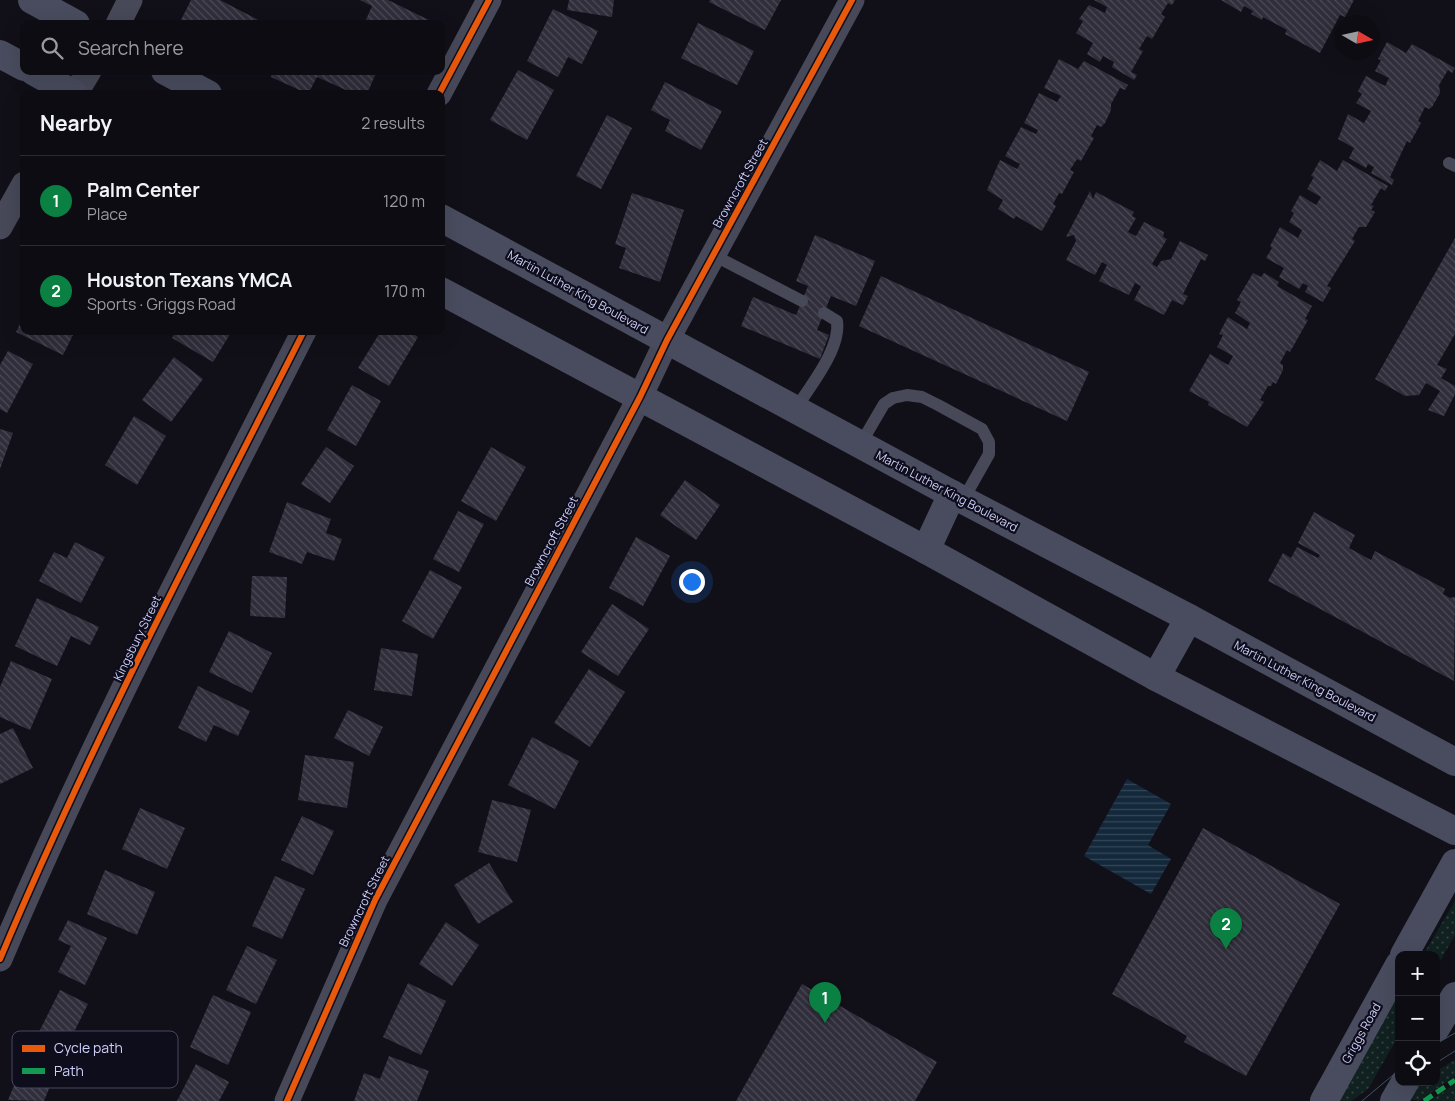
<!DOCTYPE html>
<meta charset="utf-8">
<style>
:root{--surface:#0d0c12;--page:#16151b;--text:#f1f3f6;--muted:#9a9b9f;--line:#2d2c32;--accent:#0b8043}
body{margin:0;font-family:Manrope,sans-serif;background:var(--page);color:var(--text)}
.controls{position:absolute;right:15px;bottom:15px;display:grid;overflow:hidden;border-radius:10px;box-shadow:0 5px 20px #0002}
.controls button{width:45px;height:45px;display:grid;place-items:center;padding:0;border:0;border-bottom:1px solid var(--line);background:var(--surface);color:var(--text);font:25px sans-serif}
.compass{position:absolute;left:1335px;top:15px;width:45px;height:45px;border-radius:50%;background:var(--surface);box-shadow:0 5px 20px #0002;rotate:99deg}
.you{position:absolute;left:691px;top:581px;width:18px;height:18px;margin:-12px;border:4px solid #fff;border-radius:50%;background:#1a73e8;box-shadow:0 0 0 8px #1a73e833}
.badge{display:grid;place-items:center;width:32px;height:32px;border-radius:50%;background:var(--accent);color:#fff;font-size:16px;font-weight:700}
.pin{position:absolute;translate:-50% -41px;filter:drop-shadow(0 1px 2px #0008)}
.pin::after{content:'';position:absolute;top:26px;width:18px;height:15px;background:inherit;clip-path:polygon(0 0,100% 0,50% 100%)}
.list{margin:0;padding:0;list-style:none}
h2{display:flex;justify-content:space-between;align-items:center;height:65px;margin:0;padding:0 20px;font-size:21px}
h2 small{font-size:16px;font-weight:400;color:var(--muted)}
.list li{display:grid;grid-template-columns:32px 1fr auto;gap:15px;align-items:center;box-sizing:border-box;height:90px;padding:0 20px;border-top:1px solid var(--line)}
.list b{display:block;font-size:19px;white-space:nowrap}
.list p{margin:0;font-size:16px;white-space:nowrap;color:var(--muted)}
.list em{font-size:16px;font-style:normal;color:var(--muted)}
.icon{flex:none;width:28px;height:28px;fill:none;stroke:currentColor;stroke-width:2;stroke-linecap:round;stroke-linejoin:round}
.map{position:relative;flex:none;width:1455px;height:1101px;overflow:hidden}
.search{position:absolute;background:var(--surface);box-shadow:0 5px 20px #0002;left:20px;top:20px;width:425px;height:55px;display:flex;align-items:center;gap:12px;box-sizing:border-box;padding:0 18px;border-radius:10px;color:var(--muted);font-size:19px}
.panel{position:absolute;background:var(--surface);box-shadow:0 5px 20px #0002;left:20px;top:90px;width:425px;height:245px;border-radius:10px}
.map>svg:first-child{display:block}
.grass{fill:url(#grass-dots)}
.water{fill:url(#water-rules)}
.building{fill:url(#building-back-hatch)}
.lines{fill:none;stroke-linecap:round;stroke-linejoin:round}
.lane{stroke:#474858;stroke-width:12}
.street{stroke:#474858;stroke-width:25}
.secondary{stroke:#494c5e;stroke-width:28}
.tram{stroke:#40545d;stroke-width:1}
.quiet{stroke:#139951;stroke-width:5;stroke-dasharray:10 5;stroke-linecap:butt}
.cycleway-casing{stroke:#0e0d1b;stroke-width:9}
.cycleway{stroke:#e8590c;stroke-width:6}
.labels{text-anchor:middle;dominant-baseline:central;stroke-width:4.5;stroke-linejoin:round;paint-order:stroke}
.street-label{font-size:12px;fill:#cecff9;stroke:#0e0d1b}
.key{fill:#0e0d1b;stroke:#48475e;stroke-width:1}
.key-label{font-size:14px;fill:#cecff9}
</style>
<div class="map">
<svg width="1455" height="1101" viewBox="0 0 1455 1101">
<defs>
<pattern id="grass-dots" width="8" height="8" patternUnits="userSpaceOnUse" patternTransform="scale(1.25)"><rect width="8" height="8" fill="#112120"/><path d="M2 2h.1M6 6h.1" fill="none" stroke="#324041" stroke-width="1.8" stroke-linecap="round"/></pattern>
<pattern id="water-rules" width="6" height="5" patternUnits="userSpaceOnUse" patternTransform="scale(1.25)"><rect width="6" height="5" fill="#13293b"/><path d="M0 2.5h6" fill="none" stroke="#344758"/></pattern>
<pattern id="building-back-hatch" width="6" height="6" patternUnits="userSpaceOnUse" patternTransform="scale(1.25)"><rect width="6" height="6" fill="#2f2e3a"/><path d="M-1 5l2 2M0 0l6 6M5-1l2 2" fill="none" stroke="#4c4b57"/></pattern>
</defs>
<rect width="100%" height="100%" fill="#111018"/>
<g class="grass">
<path d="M1455,901V935L1436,968V955H1423Z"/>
<path d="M1399,995V1035L1368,1089L1351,1101H1334Z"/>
<path d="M1455,1060V1076L1419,1101L1410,1099L1421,1082H1436V1071Z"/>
<path d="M1455,1084V1101H1430Z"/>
</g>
<path class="water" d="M1127,779L1171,804L1148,845L1171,859L1151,894L1084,856Z"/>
<g class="building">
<path d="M191,0H220L266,24H179Z"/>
<path d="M360,0H388L433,22L432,24H364L372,6Z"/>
<path d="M569,0H614L612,17L567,10Z"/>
<path d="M710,0H781L765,30L709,2Z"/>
<path d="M1094,0H1175L1172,5L1168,3L1161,14L1165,17L1152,39L1147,36L1139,49L1143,51L1131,72L1137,75L1134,80L1112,67L1114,62L1103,56L1100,62L1087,54L1093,43L1076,33L1083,21L1079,19L1089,5L1105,13L1107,7Z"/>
<path d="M1221,0H1354L1345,17L1340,15L1320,53L1285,34L1287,30L1263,17L1262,20L1251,14L1253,11L1244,6L1241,12Z"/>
<path d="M553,9L598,31L582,64L568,57L558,77L527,61Z"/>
<path d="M698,23L754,51L737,85L681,58Z"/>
<path d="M1387,42L1406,53L1412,44L1455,68L1452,73L1448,70L1439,85L1440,93L1432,107L1429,109L1425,107L1418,121L1421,123L1410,143L1407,141L1390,177L1394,180L1392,185L1371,173L1374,167L1368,164L1366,168L1349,158L1354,148L1338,139L1348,114L1364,123L1371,111L1356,103L1362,94L1358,91L1366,76L1385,86L1389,78L1375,71L1381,60L1378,59Z"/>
<path d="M1059,59L1078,69L1084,61L1128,85L1125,90L1120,88L1111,104V110L1105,123L1101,127L1097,125L1091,136L1094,138L1081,161L1077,159L1070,170L1074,172L1062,194L1059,193L1053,204L1056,206L1042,231L1016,216L1014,219L998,209L1003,200L987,190L1000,160L1017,169L1020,164L1005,156L1021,127L1036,134L1038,130L1024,123L1039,93L1057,102L1061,96L1044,88Z"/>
<path d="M518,70L554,90L527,140L490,120Z"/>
<path d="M273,71H371L376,73L367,94H345L346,90L317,77L308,94L271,77Z"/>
<path d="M665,82L722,111L701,150L665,131L670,120L651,110Z"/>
<path d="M607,115L632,128L601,189L576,176Z"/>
<path d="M1320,160L1337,171L1343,160L1388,186L1385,191L1381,188L1371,205L1374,206L1371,210L1375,212L1366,227H1359L1352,239L1355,241L1327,286L1331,288L1323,302L1305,292L1308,286L1303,283L1299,289L1279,277L1284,268L1266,258L1272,248L1270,246L1280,227L1298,238L1302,230L1289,222L1294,213L1291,211L1300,195L1316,205L1321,197L1307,189L1314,177L1311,176Z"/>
<path d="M1090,191L1093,199L1096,192L1134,212L1132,216L1136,218L1128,232L1136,236L1144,222L1164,232L1163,237L1167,239L1152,264L1157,267L1161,261L1171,259L1180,241L1208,255L1205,261L1201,259L1183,294L1188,296L1183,305L1172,300L1164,315L1134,300L1141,286L1135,283L1129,295L1099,281L1107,265L1102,262L1095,275L1066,260L1076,241L1074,235L1066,237Z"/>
<path d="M632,193L684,210L660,282L619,268L626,248L615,244Z"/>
<path d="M815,235L875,261L856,306L831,296L817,330L829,335L820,359L741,326L753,297L796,315L808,286L796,281Z"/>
<path d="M1455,238V334L1437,365L1447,369L1441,378L1455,386V394L1444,416L1428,410L1440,391L1426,383L1419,395L1405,396L1375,379Z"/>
<path d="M1253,273L1261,277L1264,273L1279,282L1277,286L1312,306L1305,319L1308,320L1290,352L1287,350L1280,363L1283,365V370L1276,384L1273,382L1271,386H1268L1260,400L1264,402L1247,427L1208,405L1209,402L1189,391L1210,354L1228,365L1233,356L1217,347L1223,335L1219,334L1228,317L1247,329L1250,323L1235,313L1241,302L1237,300Z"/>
<path d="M881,276L1089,372L1067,421L859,326Z"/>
<path d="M24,316V331H75L63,355L16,332Z"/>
<path d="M176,331H232L213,362L172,338Z"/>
<path d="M381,331H409L418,337L389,386L358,368Z"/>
<path d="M8,351L33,364L7,413L0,409V365Z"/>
<path d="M174,357L203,379L171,422L142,400Z"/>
<path d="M352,385L381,401L356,446L327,430Z"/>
<path d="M134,416L166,436L137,485L105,465Z"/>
<path d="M0,429L13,433L0,469Z"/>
<path d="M326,447L354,466L330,503L301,484Z"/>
<path d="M491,447L526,467L496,521L461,501Z"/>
<path d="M685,480L720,505L696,540L660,515Z"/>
<path d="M287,502L331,519L326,533L342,539L334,561L307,552L302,564L269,552Z"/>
<path d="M458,511L484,524L459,572L433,559Z"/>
<path d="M1314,512L1355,535L1349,548L1371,560L1375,551L1445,589L1443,594L1450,598L1455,597L1454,681L1268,581L1283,553L1291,558L1297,547L1318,558L1320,555L1298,543Z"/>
<path d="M636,537L670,556L643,606L609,588Z"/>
<path d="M75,542L105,557L81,603L39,581L54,552L67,558Z"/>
<path d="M430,570L462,587L433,639L402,621Z"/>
<path d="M252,576L287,577L285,618L250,616Z"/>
<path d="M37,598L99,627L90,645L71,636L57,666L15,646Z"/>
<path d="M612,604L649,629L618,676L581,652Z"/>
<path d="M229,631L272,653L252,693L209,672Z"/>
<path d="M381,648L418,654L412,696L374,690Z"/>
<path d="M11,661L52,679L30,730L0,717V687Z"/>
<path d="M589,669L625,692L590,747L554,723Z"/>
<path d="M198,686L250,711L238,736L214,725L206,742L178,728Z"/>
<path d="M348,710L383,727L369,756L334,738Z"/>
<path d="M13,728L33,768L0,784V734Z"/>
<path d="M532,737L579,761L555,809L508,785Z"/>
<path d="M305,755L354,762L347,808L298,800Z"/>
<path d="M492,800L531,810L517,862L478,852Z"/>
<path d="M140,808L185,828L167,869L122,849Z"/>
<path d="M302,816L334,831L313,875L281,860Z"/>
<path d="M1203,828L1340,904L1246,1076L1184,1042L1187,1036L1112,994Z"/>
<path d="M489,863L513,902L478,924L454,885Z"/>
<path d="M105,870L155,892L137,935L87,914Z"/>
<path d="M275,876L305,889L282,939L252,926Z"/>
<path d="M68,920L107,938L85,985L58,972L71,946L58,940Z"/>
<path d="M446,922L479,945L452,986L419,964Z"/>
<path d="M247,946L277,960L256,1004L226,990Z"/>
<path d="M408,983L446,1001L421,1055L383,1037Z"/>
<path d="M802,984L937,1062L915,1101H736Z"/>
<path d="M60,990L88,1004L63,1054L35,1040Z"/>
<path d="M213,995L251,1012L228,1065L190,1047Z"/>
<path d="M389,1056L429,1071L417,1101H354L364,1073L380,1079Z"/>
<path d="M26,1057L57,1069L44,1101L8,1100Z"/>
<path d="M196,1064L229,1082L219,1101H177Z"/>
</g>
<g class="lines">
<g class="lane">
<path d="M1449,163L1455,166"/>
<path d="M713,255L802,301"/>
<path d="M795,410C810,386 841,349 837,321L824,313"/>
<path d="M860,445L884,404L893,398L907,395L922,397L938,405L982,429L989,442V454L963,500"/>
</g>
<g class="street">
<path d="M118,24L130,0"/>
<path d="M75,94L89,71"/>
<path d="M439,94L489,0"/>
<path d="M0,227L24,184"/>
<path d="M0,959C90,745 199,538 304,331"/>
<path d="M287,1101L375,900L640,397L667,340L852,0"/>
</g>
<g class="secondary">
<path d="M32,0L76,24"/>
<path d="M0,54L24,67"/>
<path d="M33,71L74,94"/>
<path d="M165,71L208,94"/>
<path d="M441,218L963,500L1189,618L1455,762"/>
<path d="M441,291L926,550L1156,677L1455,831"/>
<path d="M926,550L952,494"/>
<path d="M1156,677L1189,618"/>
<path d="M1404,955L1455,863"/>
<path d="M1436,1028L1455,996"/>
<path d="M1324,1101L1399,965"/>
<path d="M1394,1101L1405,1082"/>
</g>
<g class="tram">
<path d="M1436,1044L1455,1033"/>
<path d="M1436,1063L1455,1051"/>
<path d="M1362,1101L1399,1070"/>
<path d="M1387,1101L1409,1082"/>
</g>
<path class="quiet" d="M1424,1101L1455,1080"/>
<defs>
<g id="cycleway">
<path d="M439,94L489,0"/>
<path d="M0,959C90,745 199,538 304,331"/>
<path d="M287,1101L375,900L640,397L667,340L852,0"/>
</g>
</defs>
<use href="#cycleway" class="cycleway-casing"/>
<use href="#cycleway" class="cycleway"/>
</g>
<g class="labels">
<g class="street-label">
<text transform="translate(740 183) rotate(-61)">Browncroft Street</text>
<text transform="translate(578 292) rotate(29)">Martin Luther King Boulevard</text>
<text transform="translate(947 491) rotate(28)">Martin Luther King Boulevard</text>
<text transform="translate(551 541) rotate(-62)">Browncroft Street</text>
<text transform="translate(137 638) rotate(-64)">Kingsbury Street</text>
<text transform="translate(1305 681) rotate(28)">Martin Luther King Boulevard</text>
<text transform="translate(364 901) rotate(-64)">Browncroft Street</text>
<text transform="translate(1361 1033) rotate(-61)">Griggs Road</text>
</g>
</g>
<rect x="12" y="1031" width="166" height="57" rx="8" class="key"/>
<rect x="22" y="1045" width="23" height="7" fill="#e8590c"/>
<rect x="22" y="1068" width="23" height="6" fill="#139951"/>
<g class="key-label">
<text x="54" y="1053">Cycle path</text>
<text x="54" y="1076">Path</text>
</g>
</svg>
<div class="controls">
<button>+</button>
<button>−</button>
<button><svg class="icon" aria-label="locate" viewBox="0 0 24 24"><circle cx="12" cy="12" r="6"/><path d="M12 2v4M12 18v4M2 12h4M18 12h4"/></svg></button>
</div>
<svg class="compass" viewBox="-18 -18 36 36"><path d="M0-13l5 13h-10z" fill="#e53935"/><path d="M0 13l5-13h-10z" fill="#9a9b9f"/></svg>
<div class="you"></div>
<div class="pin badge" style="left:825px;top:1023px">1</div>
<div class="pin badge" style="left:1226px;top:949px">2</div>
<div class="search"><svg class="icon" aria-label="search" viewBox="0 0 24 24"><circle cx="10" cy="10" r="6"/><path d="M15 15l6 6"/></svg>Search here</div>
<section class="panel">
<h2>Nearby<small>2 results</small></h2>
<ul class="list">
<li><span class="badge">1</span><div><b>Palm Center</b><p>Place</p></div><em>120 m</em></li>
<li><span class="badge">2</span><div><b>Houston Texans YMCA</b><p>Sports · Griggs Road</p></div><em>170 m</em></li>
</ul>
</section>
</div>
